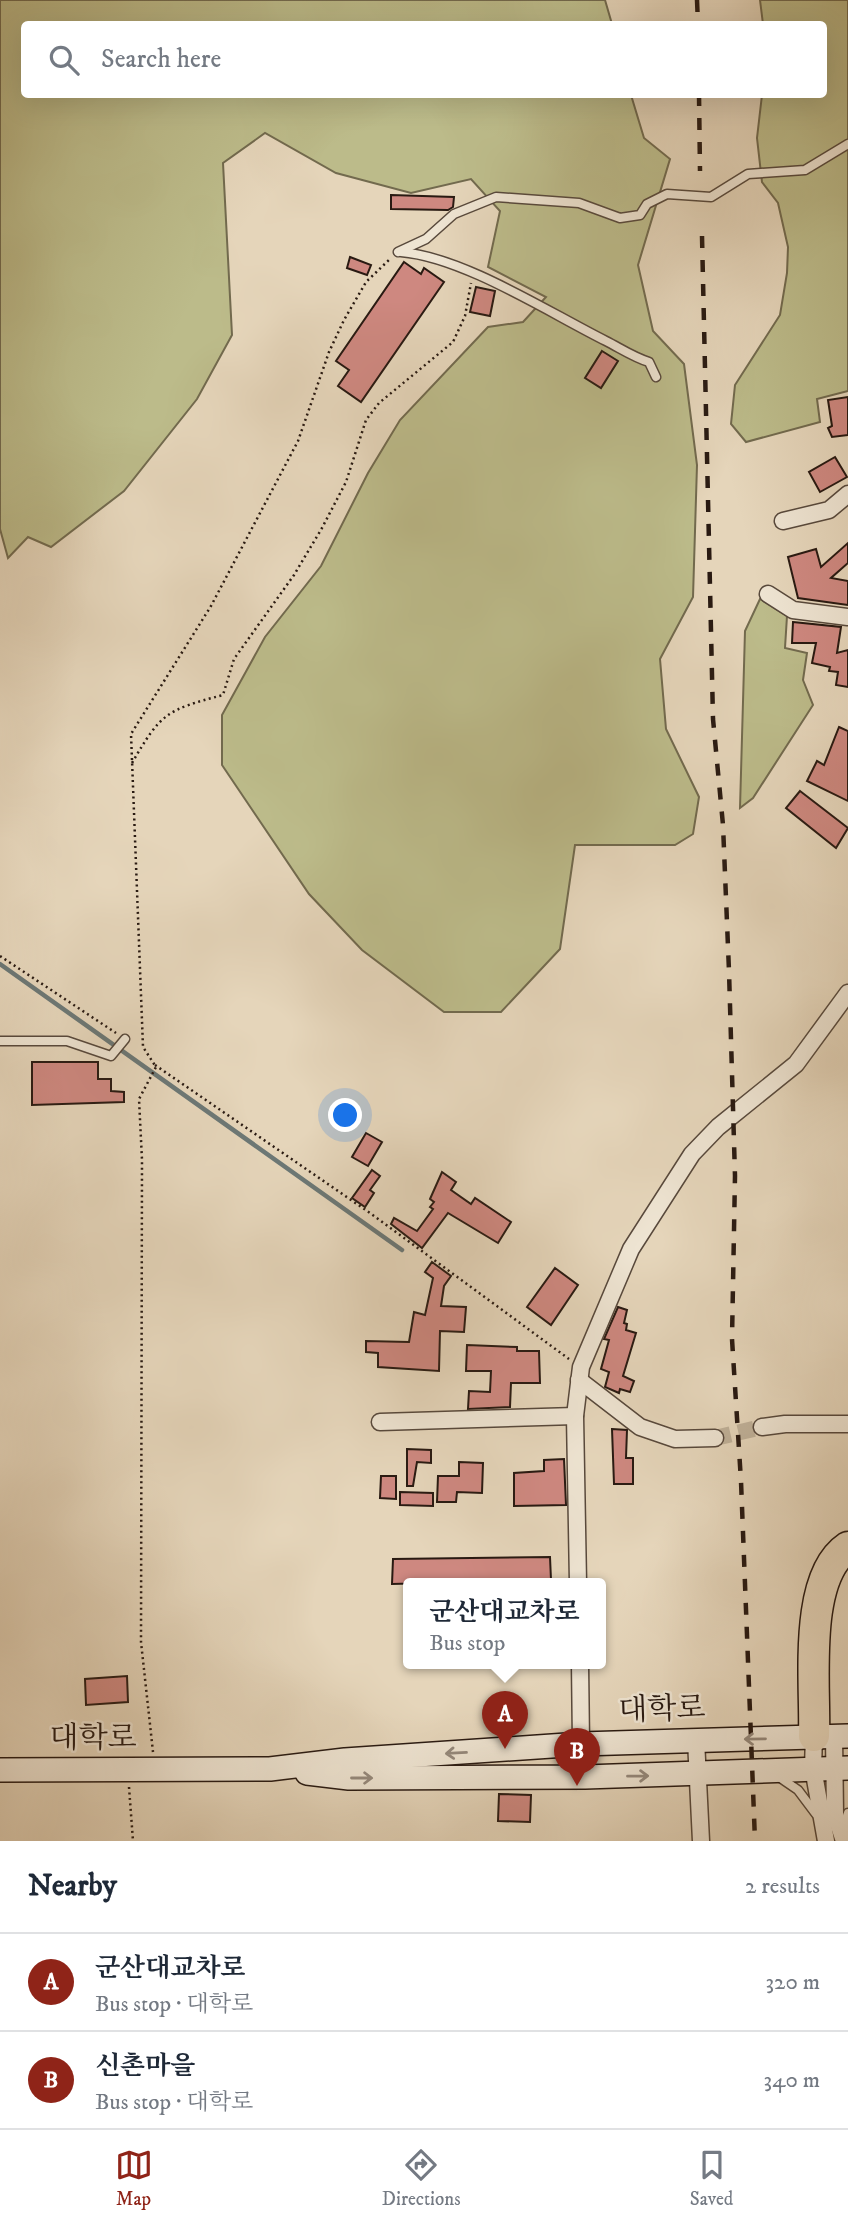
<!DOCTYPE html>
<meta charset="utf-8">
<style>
:root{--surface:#fff;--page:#f6f6f7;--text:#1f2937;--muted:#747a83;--line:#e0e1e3;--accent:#8f2418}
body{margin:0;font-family:"IM FELL DW Pica","Noto Serif KR",serif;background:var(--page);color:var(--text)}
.you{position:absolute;left:346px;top:1116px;width:24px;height:24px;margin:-18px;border:5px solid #fff;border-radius:50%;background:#1a73e8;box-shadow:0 0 0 10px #1a73e833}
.badge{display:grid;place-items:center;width:46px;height:46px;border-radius:50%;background:var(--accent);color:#fff;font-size:23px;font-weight:700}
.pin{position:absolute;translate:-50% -58px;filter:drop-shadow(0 2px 4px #0008)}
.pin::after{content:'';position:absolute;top:37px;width:24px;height:21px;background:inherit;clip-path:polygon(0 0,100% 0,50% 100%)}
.popup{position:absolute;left:403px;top:1578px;width:203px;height:91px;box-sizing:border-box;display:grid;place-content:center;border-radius:7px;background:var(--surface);filter:drop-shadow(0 2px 5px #0005);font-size:23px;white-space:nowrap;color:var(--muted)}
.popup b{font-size:26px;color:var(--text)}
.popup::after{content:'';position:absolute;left:50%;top:100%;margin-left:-14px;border:14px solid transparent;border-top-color:var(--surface)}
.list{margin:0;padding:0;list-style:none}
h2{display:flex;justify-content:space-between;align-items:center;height:91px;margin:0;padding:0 28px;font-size:30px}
h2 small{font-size:23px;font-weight:400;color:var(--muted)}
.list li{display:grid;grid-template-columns:46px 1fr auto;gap:21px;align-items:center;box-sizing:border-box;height:98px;padding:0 28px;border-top:2px solid var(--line)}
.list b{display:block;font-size:26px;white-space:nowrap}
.list p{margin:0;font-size:23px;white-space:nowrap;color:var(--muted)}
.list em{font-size:23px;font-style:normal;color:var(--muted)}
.icon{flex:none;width:38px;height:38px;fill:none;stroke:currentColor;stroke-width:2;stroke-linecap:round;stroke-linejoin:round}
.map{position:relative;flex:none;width:848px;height:1841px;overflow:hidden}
.search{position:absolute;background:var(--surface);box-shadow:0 7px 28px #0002;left:21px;right:21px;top:21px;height:77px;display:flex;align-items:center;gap:18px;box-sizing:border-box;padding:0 24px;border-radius:7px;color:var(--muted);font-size:26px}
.sheet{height:287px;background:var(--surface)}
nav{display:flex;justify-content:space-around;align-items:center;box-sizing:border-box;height:98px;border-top:2px solid var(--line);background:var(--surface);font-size:19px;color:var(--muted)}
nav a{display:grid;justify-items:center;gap:4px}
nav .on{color:var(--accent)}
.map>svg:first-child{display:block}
.green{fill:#bcbb8a;stroke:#726a4e;stroke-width:2}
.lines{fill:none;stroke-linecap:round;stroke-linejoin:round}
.stream{stroke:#6c7876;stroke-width:4.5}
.building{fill:#ce8880;stroke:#291a12;stroke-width:2}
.street-tunnel{stroke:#bfb098;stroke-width:16;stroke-dasharray:16 8;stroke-linecap:butt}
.lane-casing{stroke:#58493c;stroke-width:11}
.street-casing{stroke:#58493c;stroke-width:19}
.secondary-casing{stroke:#291a12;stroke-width:26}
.highway-casing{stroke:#291a12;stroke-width:33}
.path{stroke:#291a12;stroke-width:2.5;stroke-dasharray:2 3.5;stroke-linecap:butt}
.lane{stroke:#eee4d2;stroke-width:8}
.street{stroke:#eee4d2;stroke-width:16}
.secondary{stroke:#eee4d2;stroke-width:23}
.highway{stroke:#e5d5ba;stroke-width:30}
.rail{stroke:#291a12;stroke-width:4.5;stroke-dasharray:12 12;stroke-linecap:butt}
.oneway{stroke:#95897c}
.labels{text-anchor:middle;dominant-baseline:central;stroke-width:5;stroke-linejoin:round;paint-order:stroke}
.street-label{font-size:30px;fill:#291a12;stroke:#eee4d2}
</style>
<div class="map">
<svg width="848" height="1841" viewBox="0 0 848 1841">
<rect width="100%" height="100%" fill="#e5d5ba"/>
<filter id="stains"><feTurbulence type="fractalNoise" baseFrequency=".00286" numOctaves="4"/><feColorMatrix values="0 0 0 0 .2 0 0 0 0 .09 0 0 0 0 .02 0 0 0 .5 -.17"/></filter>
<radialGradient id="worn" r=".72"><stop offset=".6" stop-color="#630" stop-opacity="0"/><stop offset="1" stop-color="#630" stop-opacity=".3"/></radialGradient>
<g class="green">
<path d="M0,0H605L612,24H24V94L631,95L644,138L670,159L638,265L653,331L684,364L697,465L693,597L660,659L666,729L699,797L693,834L675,845H575L560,949L501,1012H444L362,950L309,894L222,765V715L265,637L321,566L368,473L400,420L488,327L523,322L546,297L488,267L500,211L471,179L411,193L336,173L265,133L223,163L232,335L197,399L124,491L51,547L28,537L8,558L0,529Z"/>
<path d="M760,0H848V391L817,399L820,422L746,442L731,424L735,385L780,315L787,273L788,247L778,203L762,182L757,138L762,95L824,94V24H763Z"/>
<path d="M760,599L787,616L785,648L807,653L803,680L813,705L753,798L740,808L745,631Z"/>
</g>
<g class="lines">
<path class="stream" d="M0,964L402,1250"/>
</g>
<g class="building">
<path d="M391,195L454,197L453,207L448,210L391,209Z"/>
<path d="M350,257L371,265L367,275L347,268Z"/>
<path d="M404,262L421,274L424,268L444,282L361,402L338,386L349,370L336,361Z"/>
<path d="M476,287L495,291L490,316L470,312Z"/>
<path d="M602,351L618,361L601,388L585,378Z"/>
<path d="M848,397V435L832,437L828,428L832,426L828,400Z"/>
<path d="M835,457L847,477L820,492L809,472Z"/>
<path d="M848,543V563L831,578L848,581V605L798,598L788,557L816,549L821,567Z"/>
<path d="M793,622L841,627L837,653L848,650V687L836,685L838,672L829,671L830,667L812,663L816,643H792Z"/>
<path d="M839,727L848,731V801L807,781L817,761L824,765Z"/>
<path d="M800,791L848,828L836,848L786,808Z"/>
<path d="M32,1062H98V1079H111V1091L124,1092V1102L32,1105Z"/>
<path d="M366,1133L382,1142L368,1166L352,1157Z"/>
<path d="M372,1170L380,1176L370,1190L374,1193L365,1207L352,1198Z"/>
<path d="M442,1172L456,1182L451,1190L471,1204L475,1198L511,1222L498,1243L448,1213L422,1248L391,1224L394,1218L417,1231L433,1209L430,1207L434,1202L430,1199Z"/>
<path d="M432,1262L451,1276L444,1286L441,1306L466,1307L464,1332L440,1331L439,1371L378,1367V1353L366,1352V1341L409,1342L414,1312L425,1315L433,1278L425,1272Z"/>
<path d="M555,1268L578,1285L551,1325L527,1307Z"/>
<path d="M618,1307L627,1310L624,1323L627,1324L626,1330L636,1333L623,1376L634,1381L630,1392L620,1389L619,1393L605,1387L609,1372L601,1369L609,1340L604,1339Z"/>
<path d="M467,1345L517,1347V1351H539L540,1383H511L510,1407L468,1409L469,1391L490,1392L491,1371H466Z"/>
<path d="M612,1429L627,1430L626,1458H633V1484H614Z"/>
<path d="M407,1449L431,1450V1463L417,1462L413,1486H407Z"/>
<path d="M564,1459L566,1505L514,1506V1473L544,1471V1460Z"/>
<path d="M459,1462L483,1463L482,1493L457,1492L456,1502H437L438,1476H459Z"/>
<path d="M381,1476H396V1499L380,1498Z"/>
<path d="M400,1492L433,1493V1506L400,1505Z"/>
<path d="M550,1557L551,1580L392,1584L393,1559Z"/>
<path d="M127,1676L128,1702L86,1705L85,1679Z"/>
<path d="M499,1794L531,1795L530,1822L498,1821Z"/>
</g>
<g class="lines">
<path class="street-tunnel" d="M715,1438L762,1427"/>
<defs>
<g id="lane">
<path d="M398,252L426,239L454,214L496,197L579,203L620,218L640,215L647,204L667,194L711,197L748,174L805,170L848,144"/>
<path d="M401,252C463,257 548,312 606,341C620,348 633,357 649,362L656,377"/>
<path d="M0,1041H67L111,1056L125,1039"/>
<path d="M779,1777L798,1790L816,1814"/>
<path d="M844,1830L848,1813"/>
</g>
<g id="street">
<path d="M783,521L829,510L848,494"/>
<path d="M768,594L793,610L848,617"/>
<path d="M579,1380L640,1427L675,1439L715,1438"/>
<path d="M380,1422L575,1416"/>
<path d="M762,1427L785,1424H848"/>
<path d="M578,1583L575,1416L581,1367L631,1249L692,1154L718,1127L796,1064L848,993"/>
<path d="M580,1663L581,1744"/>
<path d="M814,1736L813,1768L826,1841"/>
<path d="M834,1736L835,1814L844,1841"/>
<path d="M696,1740L701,1841"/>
</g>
<g id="secondary">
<path d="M0,1770L270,1769L345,1760L581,1744L848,1736"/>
<path d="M307,1773L349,1778L585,1777L848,1768"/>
</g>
<path id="highway" d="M814,1736C816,1686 802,1578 848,1547"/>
</defs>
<use href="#lane" class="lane-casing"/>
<use href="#street" class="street-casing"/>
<use href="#secondary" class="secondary-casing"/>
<use href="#highway" class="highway-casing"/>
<g class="path">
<path d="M132,763C161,713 166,710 223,695L234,659L294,575L322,528L346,482L366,420L379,403L453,342L465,316L471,283"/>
<path d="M0,956L116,1033"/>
<path d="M155,1065L370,1213L569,1359"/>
<path d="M153,1752L141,1642L142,1160L139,1099L156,1067L143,1047L131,734L211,606L298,441L329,352L344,320L366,282L390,259"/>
<path d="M129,1787L133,1841"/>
</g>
<use href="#lane" class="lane"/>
<use href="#street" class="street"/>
<use href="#secondary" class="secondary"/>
<use href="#highway" class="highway"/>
<g class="rail">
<path d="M697,0L698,24"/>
<path d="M699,94L700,171"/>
<path d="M702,236L713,719L723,825L729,971L735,1176L732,1339L741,1481L755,1841"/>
</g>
</g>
<defs><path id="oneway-shaft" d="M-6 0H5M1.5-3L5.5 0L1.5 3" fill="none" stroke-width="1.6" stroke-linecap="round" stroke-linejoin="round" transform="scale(1.75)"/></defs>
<g class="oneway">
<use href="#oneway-shaft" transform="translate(755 1739) rotate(179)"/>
<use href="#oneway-shaft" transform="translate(456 1753) rotate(177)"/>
<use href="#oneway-shaft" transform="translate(638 1776) rotate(-1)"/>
<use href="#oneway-shaft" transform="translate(362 1778)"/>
</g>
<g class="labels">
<g class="street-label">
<text transform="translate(662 1710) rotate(-2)">대학로</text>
<text x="93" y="1738">대학로</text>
</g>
</g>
<rect width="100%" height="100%" filter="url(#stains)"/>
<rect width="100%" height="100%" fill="url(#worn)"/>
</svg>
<div class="you"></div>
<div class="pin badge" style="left:505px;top:1749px">A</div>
<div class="popup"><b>군산대교차로</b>Bus stop</div>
<div class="pin badge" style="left:577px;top:1786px">B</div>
<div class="search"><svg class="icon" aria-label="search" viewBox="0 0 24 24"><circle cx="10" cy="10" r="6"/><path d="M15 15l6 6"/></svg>Search here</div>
</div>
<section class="sheet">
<h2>Nearby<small>2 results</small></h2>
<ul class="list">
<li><span class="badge">A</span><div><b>군산대교차로</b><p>Bus stop · 대학로</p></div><em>320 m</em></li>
<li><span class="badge">B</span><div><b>신촌마을</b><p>Bus stop · 대학로</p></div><em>340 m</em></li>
</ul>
</section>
<nav>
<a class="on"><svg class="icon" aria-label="map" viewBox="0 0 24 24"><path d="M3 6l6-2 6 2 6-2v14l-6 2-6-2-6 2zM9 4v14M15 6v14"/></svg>Map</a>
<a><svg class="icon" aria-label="directions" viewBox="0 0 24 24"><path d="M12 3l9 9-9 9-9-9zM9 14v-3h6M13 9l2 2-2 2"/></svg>Directions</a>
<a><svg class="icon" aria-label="saved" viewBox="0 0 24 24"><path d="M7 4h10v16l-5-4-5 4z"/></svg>Saved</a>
</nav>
